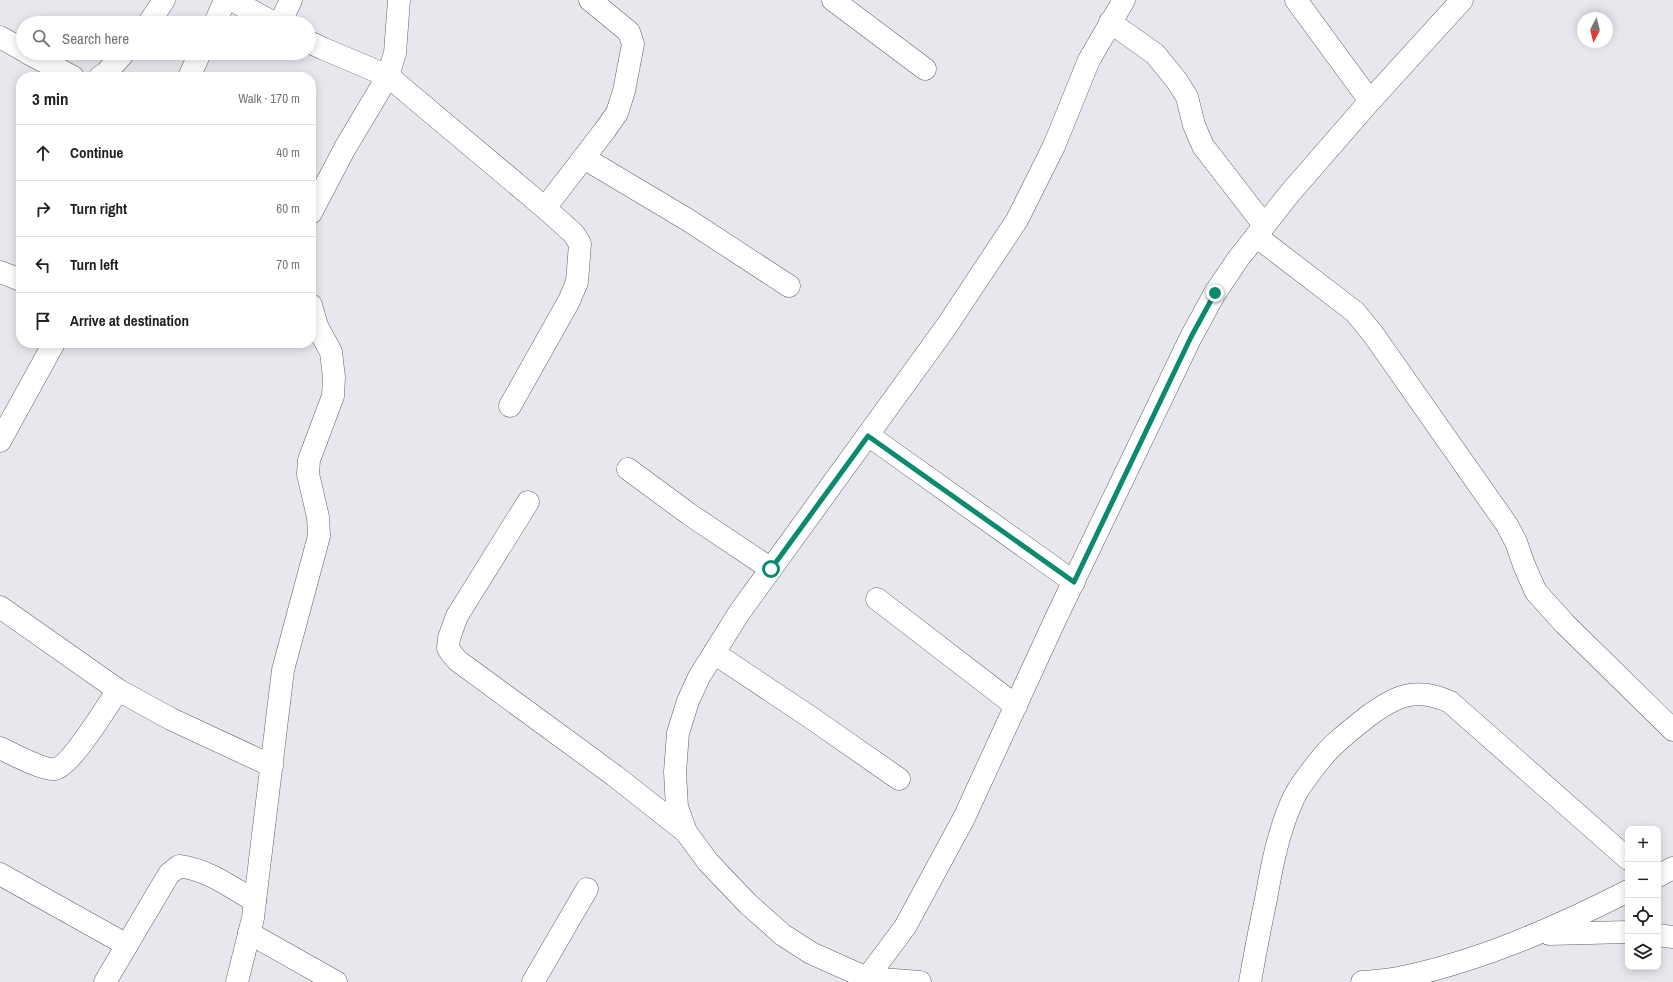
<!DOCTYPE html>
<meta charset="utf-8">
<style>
:root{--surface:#fff;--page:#f6f6f6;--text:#202124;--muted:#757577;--line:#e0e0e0}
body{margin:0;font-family:"Archivo Narrow",sans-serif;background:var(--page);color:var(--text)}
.controls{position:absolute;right:12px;bottom:12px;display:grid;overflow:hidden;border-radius:8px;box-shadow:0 2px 10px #0003}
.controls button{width:36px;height:36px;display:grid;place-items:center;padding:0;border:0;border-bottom:1px solid var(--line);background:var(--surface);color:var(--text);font:20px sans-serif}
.compass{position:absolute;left:1577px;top:12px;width:36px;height:36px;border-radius:50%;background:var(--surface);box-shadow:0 2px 10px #0003;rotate:187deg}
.stop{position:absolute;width:12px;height:12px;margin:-9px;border:3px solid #0b8a6e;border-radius:50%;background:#fff}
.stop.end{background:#0b8a6e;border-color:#fff;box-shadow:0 1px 4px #0008}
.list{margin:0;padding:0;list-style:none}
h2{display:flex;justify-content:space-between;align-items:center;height:52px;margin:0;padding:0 16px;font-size:17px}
h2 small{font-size:13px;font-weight:400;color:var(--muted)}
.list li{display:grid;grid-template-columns:26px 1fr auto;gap:12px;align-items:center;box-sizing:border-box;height:56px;padding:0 16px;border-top:1px solid var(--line)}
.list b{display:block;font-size:15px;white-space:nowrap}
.list em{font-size:13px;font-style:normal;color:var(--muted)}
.icon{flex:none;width:22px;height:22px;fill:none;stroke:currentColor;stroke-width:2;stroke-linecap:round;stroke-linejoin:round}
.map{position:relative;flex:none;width:1673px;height:982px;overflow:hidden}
.search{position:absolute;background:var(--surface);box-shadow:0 2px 10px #0003;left:16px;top:16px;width:300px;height:44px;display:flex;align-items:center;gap:10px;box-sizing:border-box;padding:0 14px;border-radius:22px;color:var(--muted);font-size:15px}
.panel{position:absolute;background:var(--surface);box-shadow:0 2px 10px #0003;left:16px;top:72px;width:300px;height:276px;border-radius:16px}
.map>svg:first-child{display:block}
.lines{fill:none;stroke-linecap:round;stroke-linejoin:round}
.street-casing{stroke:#616268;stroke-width:23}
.secondary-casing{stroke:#616268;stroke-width:23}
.street{stroke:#fff;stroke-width:22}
.secondary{stroke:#fff;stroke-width:22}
.route{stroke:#0b8a6e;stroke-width:5}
</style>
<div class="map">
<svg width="1673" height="982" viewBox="0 0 1673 982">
<rect width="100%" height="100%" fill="#e6e8ee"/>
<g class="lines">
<defs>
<g id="street">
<path d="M232,0L274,23"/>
<path d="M833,0L925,69"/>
<path d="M1296,0L1370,101"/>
<path d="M1110,22L1155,54L1177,81L1187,97L1194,125L1203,146L1264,225"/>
<path d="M149,23L164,0"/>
<path d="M215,23L225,0"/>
<path d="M280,23L291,0"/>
<path d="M0,37L23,50"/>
<path d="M309,42L324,49L388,76L545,208L574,234L580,244L577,282L569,301L510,406"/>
<path d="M28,53L73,77"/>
<path d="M100,77L106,73L124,53"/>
<path d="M189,77L200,53"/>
<path d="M584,158L688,220L789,286"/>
<path d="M545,208L605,130L617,113L624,91L633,44L629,32L590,0"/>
<path d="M311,213L345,148L388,76L395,53L399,0"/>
<path d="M1256,236L1355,312L1373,334L1507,525L1516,542L1524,565L1536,592L1565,624L1673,730"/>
<path d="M0,272L21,280"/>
<path d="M868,435L1074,582"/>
<path d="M0,441L54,343"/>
<path d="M628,469L689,514L771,569"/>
<path d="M528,502L457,616L449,638L448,648L451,653L458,661L615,776L686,832"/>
<path d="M877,599L1016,706"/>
<path d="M0,607L118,690L171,719L272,766"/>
<path d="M714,653L810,717L899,779"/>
<path d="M0,748C11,753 44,771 55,769C71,766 107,706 118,690"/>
<path d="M0,874L127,945"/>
<path d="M1658,876L1673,868"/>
<path d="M249,933L336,982"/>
<path d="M1549,934L1628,932"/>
<path d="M1658,935L1673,937"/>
<path d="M105,982L169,874L179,866C209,870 230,887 255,901"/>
<path d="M237,982L253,918L255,901L283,670L319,536L318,517L308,474L309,460L333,396L334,377L331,352L317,326L311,305"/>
<path d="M533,982L587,889"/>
<path d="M920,982L867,978L811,953L783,935L748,904L708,862L686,832L677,807L675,772L678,733L688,701L699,677L739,613L946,327L1017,220L1054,146L1089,60L1124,0"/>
<path d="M1250,982C1255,954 1260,927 1266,899C1272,864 1279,829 1294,797C1301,784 1311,771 1320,760C1333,743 1351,730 1367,717C1395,696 1416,686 1450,702L1628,859"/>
<path d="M1362,982C1374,981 1386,980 1398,978C1478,962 1555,928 1628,891"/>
</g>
<path id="secondary" d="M864,982L905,927L964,818L1056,618L1191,337L1215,293L1238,259L1290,193L1370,101L1462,0"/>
</defs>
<use href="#street" class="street-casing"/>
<use href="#secondary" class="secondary-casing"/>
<use href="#street" class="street"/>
<use href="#secondary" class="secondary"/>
</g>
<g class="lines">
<path class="route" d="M771,569L868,436L1074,582L1191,337L1215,293"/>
</g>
</svg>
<div class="controls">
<button>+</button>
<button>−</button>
<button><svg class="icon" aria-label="locate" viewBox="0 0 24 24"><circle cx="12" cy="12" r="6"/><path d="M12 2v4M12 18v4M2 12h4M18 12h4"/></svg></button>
<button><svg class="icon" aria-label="layers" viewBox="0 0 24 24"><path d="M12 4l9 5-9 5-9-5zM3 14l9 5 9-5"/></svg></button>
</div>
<svg class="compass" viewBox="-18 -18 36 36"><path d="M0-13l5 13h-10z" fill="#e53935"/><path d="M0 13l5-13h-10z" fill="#757577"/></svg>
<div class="stop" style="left:771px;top:569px"></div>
<div class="stop end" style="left:1215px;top:293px"></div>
<div class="search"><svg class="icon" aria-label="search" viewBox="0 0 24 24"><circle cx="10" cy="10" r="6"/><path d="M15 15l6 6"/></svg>Search here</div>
<section class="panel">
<h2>3 min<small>Walk · 170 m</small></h2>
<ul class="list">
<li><svg class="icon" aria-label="ahead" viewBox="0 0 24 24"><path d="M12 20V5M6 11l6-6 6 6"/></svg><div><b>Continue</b></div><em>40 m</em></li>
<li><svg class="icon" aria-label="right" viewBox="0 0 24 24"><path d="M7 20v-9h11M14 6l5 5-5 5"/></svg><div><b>Turn right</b></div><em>60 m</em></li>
<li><svg class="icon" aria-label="left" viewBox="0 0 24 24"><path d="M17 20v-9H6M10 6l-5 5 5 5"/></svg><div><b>Turn left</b></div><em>70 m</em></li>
<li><svg class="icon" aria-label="arrive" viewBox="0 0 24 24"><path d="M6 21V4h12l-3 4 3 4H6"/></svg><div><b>Arrive at destination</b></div></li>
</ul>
</section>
</div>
